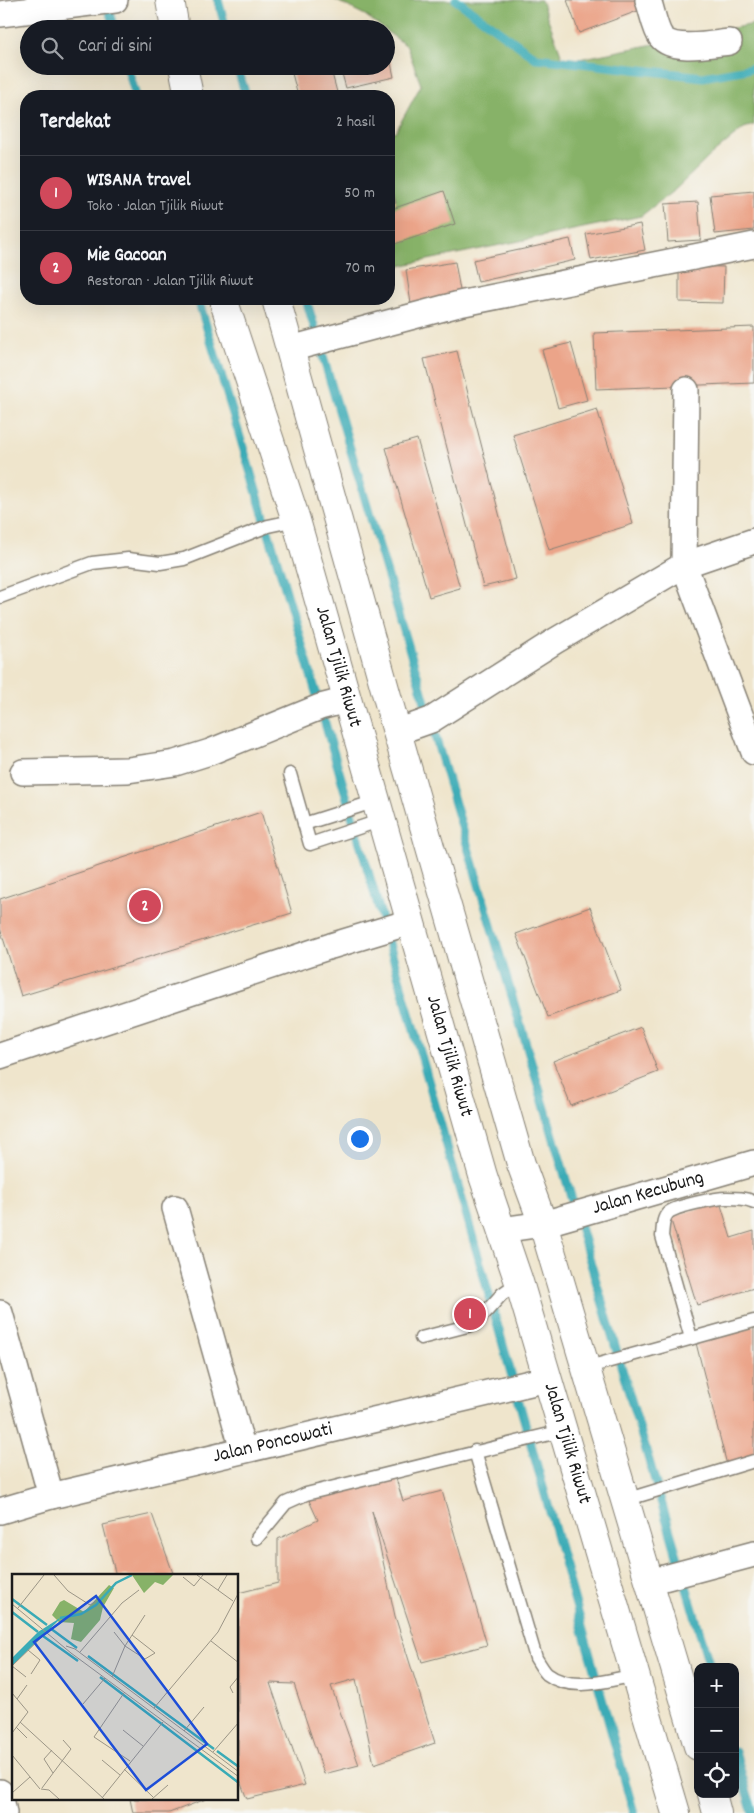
<!DOCTYPE html>
<html lang="id">
<meta charset="utf-8">
<style>
:root{--surface:#171b24;--page:#242831;--text:#f1f3f6;--muted:#9ea1a6;--line:#363941;--accent:#d1495b}
body{margin:0;font-family:Dekko,sans-serif;background:var(--page);color:var(--text)}
.controls{position:absolute;right:15px;bottom:15px;display:grid;overflow:hidden;border-radius:10px;box-shadow:0 5px 20px #0002}
.controls button{width:45px;height:45px;display:grid;place-items:center;padding:0;border:0;border-bottom:1px solid var(--line);background:var(--surface);color:var(--text);font:25px sans-serif}
.you{position:absolute;left:359px;top:1138px;width:18px;height:18px;margin:-12px;border:4px solid #fff;border-radius:50%;background:#1a73e8;box-shadow:0 0 0 8px #1a73e833}
.badge{display:grid;place-items:center;width:32px;height:32px;border-radius:50%;background:var(--accent);color:#fff;font-size:16px;font-weight:700}
.pin{position:absolute;translate:-50% -50%;border:2px solid #fff;box-shadow:0 1px 5px #0006}
.list{margin:0;padding:0;list-style:none}
h2{display:flex;justify-content:space-between;align-items:center;height:65px;margin:0;padding:0 20px;font-size:21px}
h2 small{font-size:16px;font-weight:400;color:var(--muted)}
.list li{display:grid;grid-template-columns:32px 1fr auto;gap:15px;align-items:center;box-sizing:border-box;height:75px;padding:0 20px;border-top:1px solid var(--line)}
.list b{display:block;font-size:19px;white-space:nowrap}
.list p{margin:0;font-size:16px;white-space:nowrap;color:var(--muted)}
.list em{font-size:16px;font-style:normal;color:var(--muted)}
.icon{flex:none;width:28px;height:28px;fill:none;stroke:currentColor;stroke-width:2;stroke-linecap:round;stroke-linejoin:round}
.map{position:relative;flex:none;width:754px;height:1813px;overflow:hidden}
.search{position:absolute;background:var(--surface);box-shadow:0 5px 20px #0002;left:20px;top:20px;width:375px;height:55px;display:flex;align-items:center;gap:12px;box-sizing:border-box;padding:0 18px;border-radius:28px;color:var(--muted);font-size:19px}
.panel{position:absolute;background:var(--surface);box-shadow:0 5px 20px #0002;left:20px;top:90px;width:375px;height:215px;border-radius:20px}
.map>svg:first-child{display:block}
.forest{fill:#87b268;stroke:#526742}
.lines{fill:none;stroke-linecap:round;stroke-linejoin:round}
.stream{stroke:#3aabb6;stroke-width:9}
.building{fill:#eba489}
.lane-casing{stroke:#868074;stroke-width:15}
.street-casing{stroke:#868074;stroke-width:28}
.highway-casing{stroke:#868074;stroke-width:30}
.lane{stroke:#fff;stroke-width:12}
.street{stroke:#fff;stroke-width:25}
.highway{stroke:#fff;stroke-width:28}
.labels{text-anchor:middle;dominant-baseline:central;stroke-width:4;stroke-linejoin:round;paint-order:stroke}
.street-label{font-size:20px;fill:#1c1c1c;stroke:#f6f6f2}
.inset-river{fill:none;stroke:#3aabb6;stroke-width:2.5}
.inset-road{fill:none;stroke:#9b9586;stroke-width:1}
.view{fill:#1d4ed8;fill-opacity:0.15;stroke:#1d4ed8;stroke-width:2.5}
.inset-edge{fill:none;stroke:#1c1c1c;stroke-width:2.5}
</style>
<div class="map">
<svg width="754" height="1813" viewBox="0 0 754 1813">
<rect width="100%" height="100%" fill="#f6f6f2"/>
<filter id="ink" filterUnits="userSpaceOnUse"><feTurbulence type="fractalNoise" baseFrequency=".02" numOctaves="2"/><feDisplacementMap in="SourceGraphic" scale="10" xChannelSelector="R" yChannelSelector="G"/><feConvolveMatrix kernelMatrix="1 2 1 2 8 2 1 2 1" color-interpolation-filters="sRGB"/></filter>
<filter id="wash" filterUnits="userSpaceOnUse"><feTurbulence type="fractalNoise" baseFrequency=".0096" numOctaves="4" result="noise"/><feDisplacementMap in="SourceGraphic" scale="20" xChannelSelector="R" yChannelSelector="G"/><feGaussianBlur stdDeviation="1.12" result="paint"/><feColorMatrix in="noise" values="0 0 0 0 0 0 0 0 0 0 0 0 0 0 0 0 0 1.4 0 .05"/><feComposite in="paint" operator="in"/></filter>
<g filter="url(#wash)">
<rect width="100%" height="100%" fill="#efe5cc"/>
<path class="forest" d="M335,0H541L564,62L754,24V125L744,128L710,156L677,188L641,216L389,268V133L396,131L421,85L407,46L386,31V29H384L365,15Z"/>
<g class="lines">
<g class="stream">
<path d="M218,0L226,29"/>
<path d="M456,0L536,58L703,77L754,68"/>
<path d="M107,3L115,29"/>
<path d="M127,66L136,96"/>
<path d="M237,66L246,96"/>
<path d="M198,299C352,801 493,1307 634,1813"/>
<path d="M306,299L710,1667"/>
<path d="M735,1752L753,1813"/>
</g>
</g>
<g id="blocks">
<g class="building">
<path d="M567,0H645L648,7L579,33Z"/>
<path d="M390,58L394,77L346,88L341,70L357,66H386V59Z"/>
<path d="M290,66H330L338,96H298Z"/>
<path d="M389,176L396,203L389,204Z"/>
<path d="M444,191L455,224L389,246V210Z"/>
<path d="M754,191V230L715,234L710,195Z"/>
<path d="M698,202L701,240L668,242L665,204Z"/>
<path d="M640,224L645,250L591,260L586,234Z"/>
<path d="M570,239L575,260L478,282L473,260Z"/>
<path d="M455,262L461,296L411,304L406,270Z"/>
<path d="M679,266L724,267L723,303L679,302Z"/>
<path d="M754,327V383L596,389L594,333Z"/>
<path d="M571,343L587,400L558,408L542,350Z"/>
<path d="M457,351L516,579L483,587L424,359Z"/>
<path d="M597,409L633,524L549,550L513,435Z"/>
<path d="M417,439L460,588L429,597L386,448Z"/>
<path d="M261,812L292,913L21,996L0,928V899Z"/>
<path d="M590,907L621,990L548,1017L516,934Z"/>
<path d="M641,1027L658,1072L571,1106L553,1061Z"/>
<path d="M720,1202L731,1238L754,1231V1288L697,1305L670,1217Z"/>
<path d="M754,1326V1457L727,1465L696,1343Z"/>
<path d="M394,1472L403,1501L442,1491L487,1645L422,1662L372,1511L395,1616L435,1743L374,1764L356,1679L331,1686L359,1765L324,1774L294,1684L270,1683L305,1785L247,1799L238,1776V1593L278,1583V1539L318,1520L306,1494Z"/>
<path d="M152,1514L174,1576H116L103,1525Z"/>
<path d="M130,1799H206L169,1813H133Z"/>
</g>
</g>
</g>
<g filter="url(#ink)">
<use href="#blocks" fill-opacity="0" stroke="#868074" stroke-width="1"/>
<g class="lines">
<defs>
<g id="lane">
<path d="M0,597L92,563L128,559L160,563L184,559L268,526L296,520"/>
<path d="M290,774L310,844L382,820"/>
<path d="M304,824L376,801"/>
<path d="M421,1338L475,1324L502,1294L519,1282"/>
<path d="M691,1338L662,1236C663,1229 662,1219 668,1213C675,1206 716,1198 727,1198C737,1198 746,1198 754,1202"/>
<path d="M585,1368L754,1321"/>
<path d="M475,1451L536,1658C539,1663 543,1670 547,1674C572,1693 608,1680 636,1675"/>
<path d="M625,1500L754,1461"/>
<path d="M257,1538L286,1503L306,1494L562,1431"/>
</g>
<g id="street">
<path d="M648,0C652,10 655,29 661,37C673,52 711,44 729,42"/>
<path d="M0,14L115,0"/>
<path d="M290,349L459,304L754,245"/>
<path d="M686,390L684,565L754,752"/>
<path d="M397,732L431,720L555,641L684,565L754,541"/>
<path d="M23,772L128,770L175,763L210,752L320,707L347,700"/>
<path d="M0,1056L331,946L410,922"/>
<path d="M175,1208L243,1450"/>
<path id="s1" d="M501,1230L543,1224L754,1163"/>
<path d="M0,1313L51,1496"/>
<path id="s2" d="M0,1511L51,1496L547,1379"/>
<path d="M649,1582L754,1554"/>
<path d="M0,1792L4,1813"/>
</g>
<g id="highway">
<path d="M170,0L175,29"/>
<path d="M183,66L189,96"/>
<path id="s3" d="M225,299V305L296,520L483,1176L519,1282L676,1813"/>
<path d="M276,299L397,732L521,1164L543,1224L698,1746"/>
<path d="M712,1794L717,1813"/>
</g>
</defs>
<use href="#lane" class="lane-casing"/>
<use href="#street" class="street-casing"/>
<use href="#highway" class="highway-casing"/>
<use href="#lane" class="lane"/>
<use href="#street" class="street"/>
<use href="#highway" class="highway"/>
</g>
</g>
<g class="labels">
<g class="street-label">
<text stroke="none"><textPath href="#s3" startOffset="385">Jalan Tjilik Riwut</textPath></text>
<text stroke="none"><textPath href="#s3" startOffset="790">Jalan Tjilik Riwut</textPath></text>
<text stroke="none"><textPath href="#s1" startOffset="152">Jalan Kecubung</textPath></text>
<text stroke="none"><textPath href="#s2" startOffset="281">Jalan Poncowati</textPath></text>
<text stroke="none"><textPath href="#s3" startOffset="1195">Jalan Tjilik Riwut</textPath></text>
</g>
</g>
<g transform="translate(12 1574)">
<rect width="226" height="226" fill="#efe5cc"/>
<path d="M120,1H161L151,11L143,8L132,19ZM97,11L102,14L91,33L88,46L69,68L59,65L62,49L47,48L40,41L48,28L52,26L72,38Z" fill="#87b268"/>
<path d="M48,44L47,46L0,92V84L26,58Z" fill="#3aabb6"/>
<path class="inset-river" d="M0,25L35,51M0,38L26,58M48,44L69,40L84,31L104,9L120,1M38,54L65,74M31,62L66,87M76,82L202,175M88,103L227,209M205,177L227,193"/>
<path class="inset-road" d="M42,1L56,17L78,31L84,27M185,1L221,27M171,3L182,12L191,1M206,16L215,1M0,30L59,79L227,203M6,34L32,1M102,58L113,72L133,85L143,79L120,61M199,67L227,89M54,72L63,75L227,198M16,76L28,86L19,100M68,78L110,29L127,16M0,92L35,58M0,92L14,103M100,103L113,72L133,41M0,119L16,138L0,159M112,119L82,163L118,187M221,119L218,113L227,102M5,125L15,111M71,130L93,104M142,134L206,58L227,18M8,148L92,225M4,153L15,164M111,156L131,172M172,157L192,133M40,176L32,185L41,199M201,178L227,148M0,181L28,215M90,186L108,201M112,195L141,223M30,214L59,175L51,166M29,215L37,216L47,225M0,219L18,203M90,224L151,148M140,225L156,211"/>
<path class="view" d="M84,22L195,170L134,216L22,68Z"/>
<rect width="226" height="226" class="inset-edge"/>
</g>
</svg>
<div class="controls">
<button>+</button>
<button>−</button>
<button><svg class="icon" aria-label="locate" viewBox="0 0 24 24"><circle cx="12" cy="12" r="6"/><path d="M12 2v4M12 18v4M2 12h4M18 12h4"/></svg></button>
</div>
<div class="you"></div>
<div class="pin badge" style="left:470px;top:1314px">1</div>
<div class="pin badge" style="left:145px;top:906px">2</div>
<div class="search"><svg class="icon" aria-label="search" viewBox="0 0 24 24"><circle cx="10" cy="10" r="6"/><path d="M15 15l6 6"/></svg>Cari di sini</div>
<section class="panel">
<h2>Terdekat<small>2 hasil</small></h2>
<ul class="list">
<li><span class="badge">1</span><div><b>WISANA travel</b><p>Toko · Jalan Tjilik Riwut</p></div><em>50 m</em></li>
<li><span class="badge">2</span><div><b>Mie Gacoan</b><p>Restoran · Jalan Tjilik Riwut</p></div><em>70 m</em></li>
</ul>
</section>
</div>
